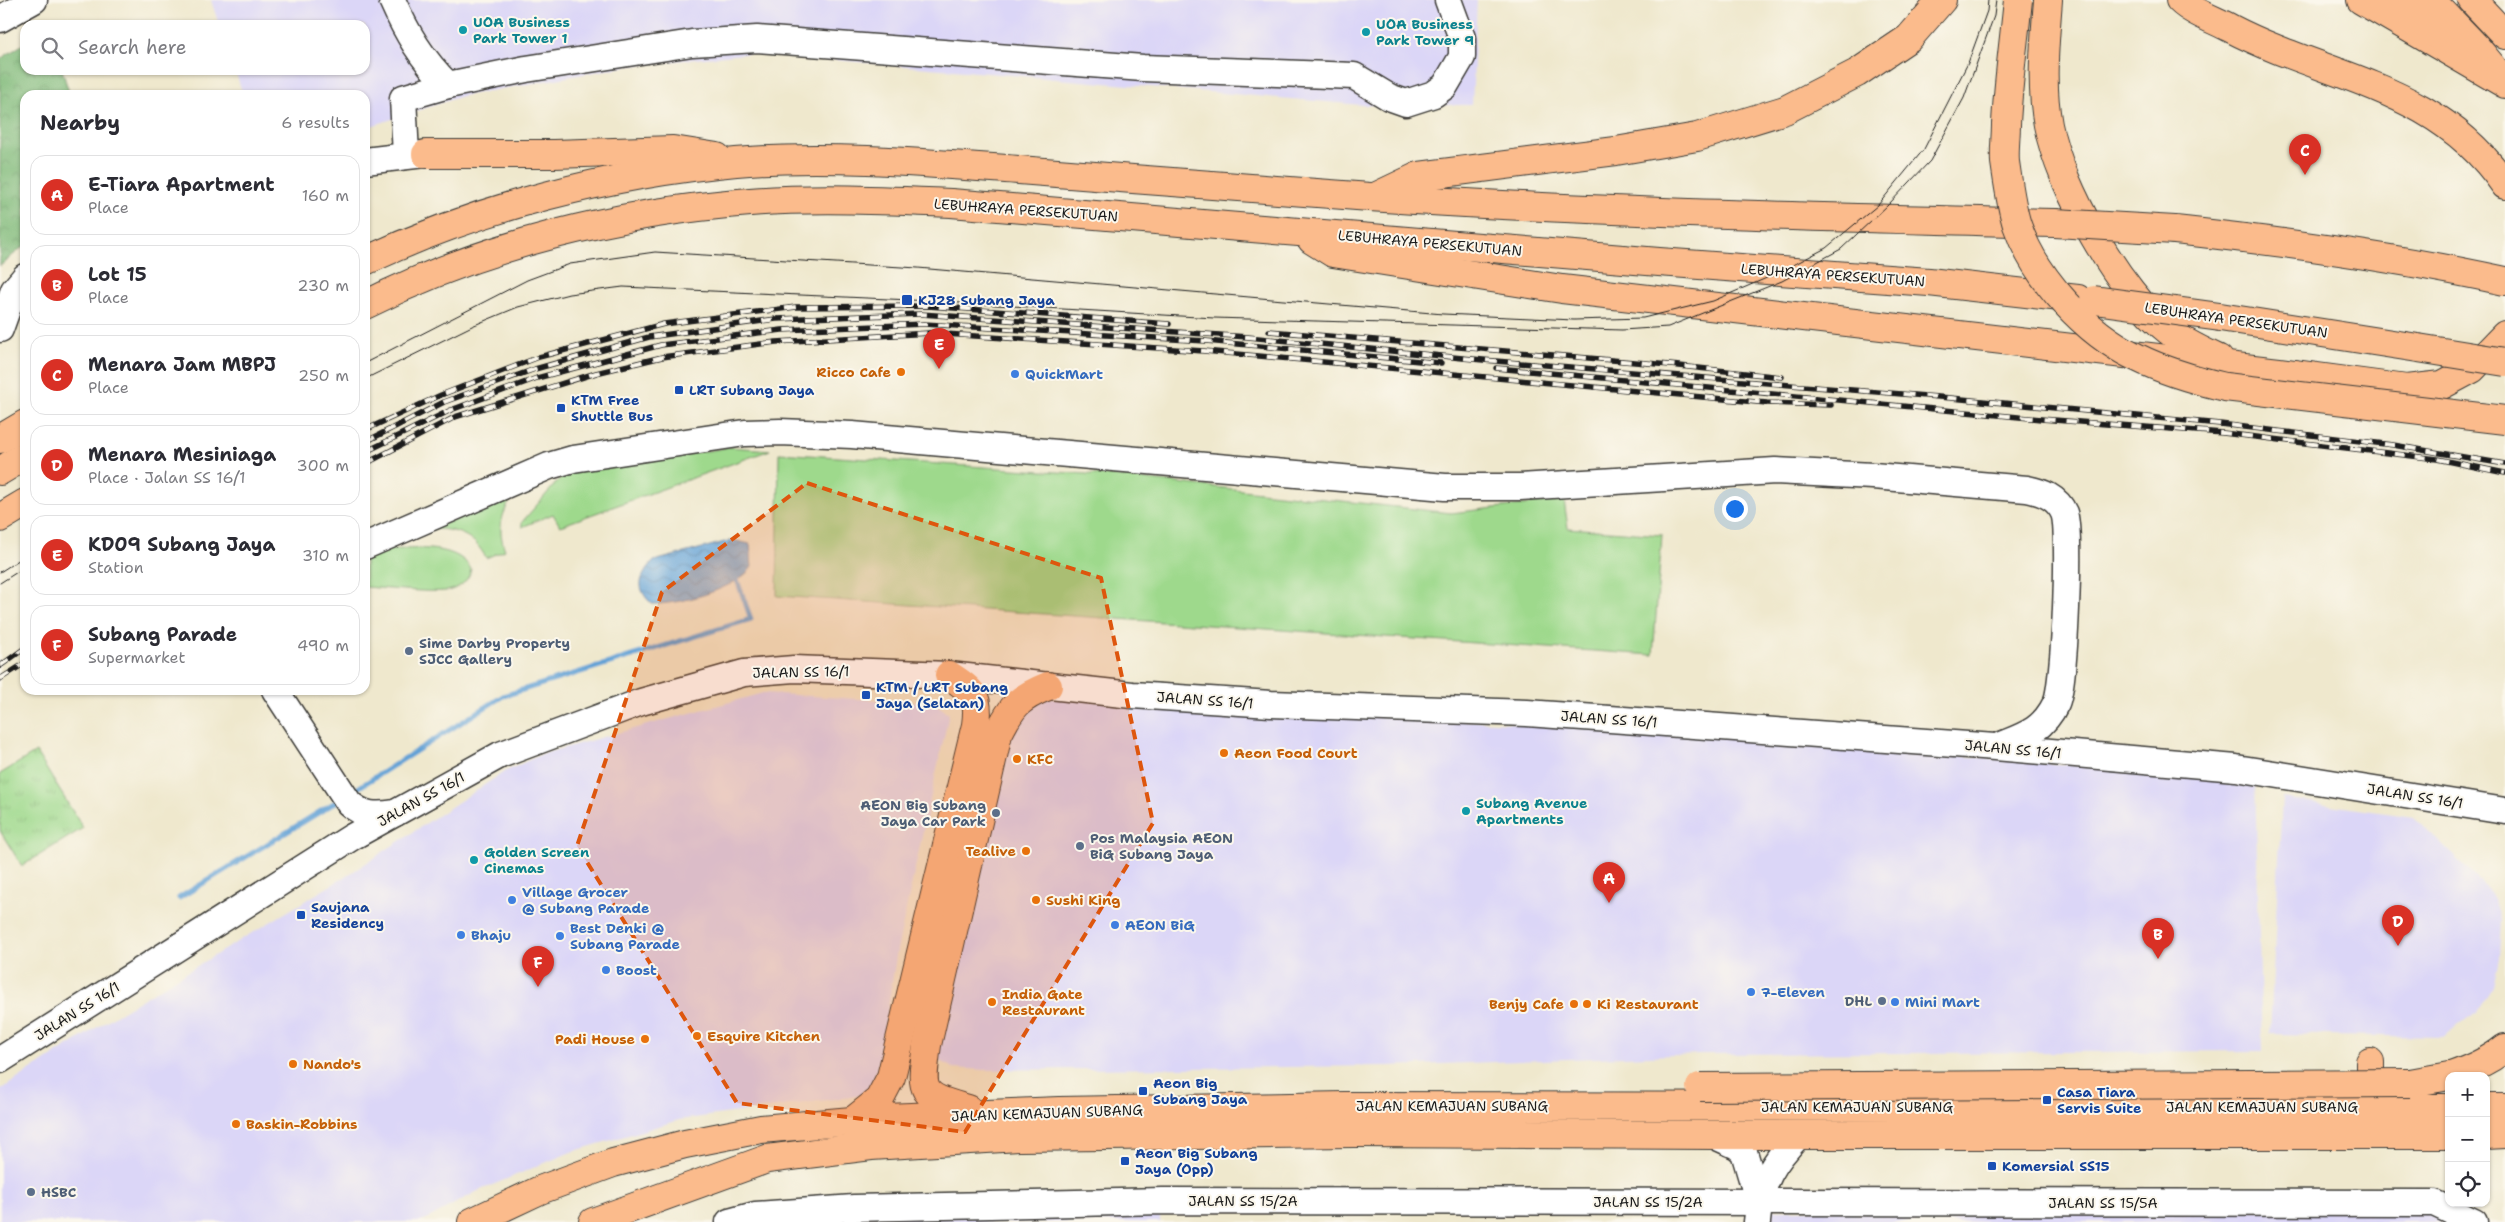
<!DOCTYPE html>
<meta charset="utf-8">
<style>
:root{--surface:#fff;--page:#f7f7f7;--text:#2b2b33;--muted:#7c7c81;--line:#e1e1e2;--accent:#d93025}
body{margin:0;font-family:"Shantell Sans",sans-serif;background:var(--page);color:var(--text)}
.controls{position:absolute;right:15px;bottom:15px;display:grid;overflow:hidden;border-radius:10px;box-shadow:0 1px 4px #0004}
.controls button{width:45px;height:45px;display:grid;place-items:center;padding:0;border:0;border-bottom:1px solid var(--line);background:var(--surface);color:var(--text);font:25px sans-serif}
.you{position:absolute;left:1734px;top:508px;width:18px;height:18px;margin:-12px;border:4px solid #fff;border-radius:50%;background:#1a73e8;box-shadow:0 0 0 8px #1a73e833}
.badge{display:grid;place-items:center;width:32px;height:32px;border-radius:50%;background:var(--accent);color:#fff;font-size:16px;font-weight:700}
.pin{position:absolute;translate:-50% -41px;filter:drop-shadow(0 1px 2px #0008)}
.pin::after{content:'';position:absolute;top:26px;width:18px;height:15px;background:inherit;clip-path:polygon(0 0,100% 0,50% 100%)}
.list{margin:0;padding:0;list-style:none}
h2{display:flex;justify-content:space-between;align-items:center;height:65px;margin:0;padding:0 20px;font-size:21px}
h2 small{font-size:16px;font-weight:400;color:var(--muted)}
.list li{display:grid;grid-template-columns:32px 1fr auto;gap:15px;align-items:center;box-sizing:border-box;height:80px;margin:0 10px 10px;padding:0 10px;border:1px solid var(--line);border-radius:15px}
.list b{display:block;font-size:19px;white-space:nowrap}
.list p{margin:0;font-size:16px;white-space:nowrap;color:var(--muted)}
.list em{font-size:16px;font-style:normal;color:var(--muted)}
.icon{flex:none;width:28px;height:28px;fill:none;stroke:currentColor;stroke-width:2;stroke-linecap:round;stroke-linejoin:round}
.map{position:relative;flex:none;width:2505px;height:1222px;overflow:hidden}
.search{position:absolute;background:var(--surface);box-shadow:0 1px 4px #0004;left:20px;top:20px;width:350px;height:55px;display:flex;align-items:center;gap:12px;box-sizing:border-box;padding:0 18px;border-radius:15px;color:var(--muted);font-size:19px}
.panel{position:absolute;background:var(--surface);box-shadow:0 1px 4px #0004;left:20px;top:90px;width:350px;height:605px;border-radius:15px}
.map>svg:first-child{display:block}
.built{fill:#dbd6f7}
.grass{fill:#9ed98c;stroke:#5d7a54}
.forest{fill:url(#forest-crowns);stroke:#4d6a4a}
.park{fill:url(#park-tufts);stroke:#5d7a54}
.water{fill:url(#water-waves);stroke:#405f79}
.lines{fill:none;stroke-linecap:round;stroke-linejoin:round}
.stream{stroke:#64a2d6;stroke-width:5}
.minor-casing{stroke:#3c3b37;stroke-width:29}
.major-casing{stroke:#3c3b37;stroke-width:30}
.highway-casing{stroke:#3c3b37;stroke-width:30}
.minor{stroke:#fff;stroke-width:26}
.major{stroke:#fbbb8c;stroke-width:28}
.highway{stroke:#fbbb8c;stroke-width:28}
.tram{stroke:#1c1c1c;stroke-width:1}
.rail-casing{stroke:#1c1c1c;stroke-width:5.5}
.rail{stroke:#fbf7ec;stroke-width:4;stroke-dasharray:11;stroke-linecap:butt}
.major-bridge-casing{stroke:#3c3b37;stroke-width:30;stroke-linecap:butt}
.highway-bridge-casing{stroke:#3c3b37;stroke-width:30;stroke-linecap:butt}
.major-bridge{stroke:#fbbb8c;stroke-width:28}
.highway-bridge{stroke:#fbbb8c;stroke-width:28}
.marked{fill:#de560d;fill-opacity:0.2;stroke:#de560d;stroke-width:4;stroke-dasharray:10 6;stroke-linejoin:round}
.culture-dot{fill:#0f9aa8;stroke:#fbf7ec;stroke-width:2}
.transit-dot{fill:#1a4fb4;stroke:#fbf7ec;stroke-width:2}
.food-dot{fill:#e8710a;stroke:#fbf7ec;stroke-width:2}
.shop-dot{fill:#3f7fe0;stroke:#fbf7ec;stroke-width:2}
.service-dot{fill:#5c6f8a;stroke:#fbf7ec;stroke-width:2}
.labels{text-anchor:middle;dominant-baseline:central;stroke-width:4;stroke-linejoin:round;paint-order:stroke}
.culture-label{font-size:14px;font-weight:bold;fill:#0d838f;stroke:#fbf7ec;text-anchor:start}
.street-label{font-size:14px;fill:#1c1c1c;stroke:#fbf7ec}
.transit-label{font-size:14px;font-weight:bold;fill:#164399;stroke:#fbf7ec;text-anchor:start}
.food-label{font-size:14px;font-weight:bold;fill:#c56008;stroke:#fbf7ec;text-anchor:start}
.shop-label{font-size:14px;font-weight:bold;fill:#366cbe;stroke:#fbf7ec;text-anchor:start}
.service-label{font-size:14px;font-weight:bold;fill:#4e5e75;stroke:#fbf7ec;text-anchor:start}
</style>
<div class="map">
<svg width="2505" height="1222" viewBox="0 0 2505 1222">
<defs>
<pattern id="forest-crowns" width="20" height="18" patternUnits="userSpaceOnUse" patternTransform="scale(1.25)"><rect width="20" height="18" fill="#7eb978"/><path d="M2 6a3 3 0 1 1 6 0M12 15a3 3 0 1 1 6 0" fill="none" stroke="#6c9e67"/></pattern>
<pattern id="park-tufts" width="24" height="20" patternUnits="userSpaceOnUse" patternTransform="scale(1.25)"><rect width="24" height="20" fill="#9ed98c"/><path d="M3 7l-1-3M5 7V3M7 7l1-3M15 17l-1-3M17 17v-4M19 17l1-3" fill="none" stroke="#88ba78"/></pattern>
<pattern id="water-waves" width="16" height="10" patternUnits="userSpaceOnUse" patternTransform="scale(1.25)"><rect width="16" height="10" fill="#64a2d6"/><path d="M0 5q4-4 8 0t8 0" fill="none" stroke="#5283ad"/></pattern>
</defs>
<rect width="100%" height="100%" fill="#fbf7ec"/>
<filter id="ink" filterUnits="userSpaceOnUse"><feTurbulence type="fractalNoise" baseFrequency=".02" numOctaves="2"/><feDisplacementMap in="SourceGraphic" scale="10" xChannelSelector="R" yChannelSelector="G"/><feConvolveMatrix kernelMatrix="1 2 1 2 8 2 1 2 1" color-interpolation-filters="sRGB"/></filter>
<filter id="wash" filterUnits="userSpaceOnUse"><feTurbulence type="fractalNoise" baseFrequency=".0096" numOctaves="4" result="noise"/><feDisplacementMap in="SourceGraphic" scale="20" xChannelSelector="R" yChannelSelector="G"/><feGaussianBlur stdDeviation="1.12" result="paint"/><feColorMatrix in="noise" values="0 0 0 0 0 0 0 0 0 0 0 0 0 0 0 0 0 1.4 0 .05"/><feComposite in="paint" operator="in"/></filter>
<g filter="url(#wash)">
<rect width="100%" height="100%" fill="#efe8cd"/>
<g class="built">
<path d="M211,0H1477L1472,105H1362L753,53L628,66L462,96L365,128V95H243L235,70H365V25H219Z"/>
<path d="M763,693L936,704L949,714L897,950L881,1053L873,1085L863,1095L679,1120L571,1152L478,1191L421,1222H0V1090L116,1015L348,875L504,772L542,754Z"/>
<path d="M1039,698L1624,729L2255,780L2262,1051L1700,1054L1388,1066L984,1070L953,1068L940,1061L935,1048L1003,739Z"/>
<path d="M2282,798L2413,817L2492,893L2501,920L2499,958L2493,986L2476,1013L2442,1037L2270,1034Z"/>
<path d="M1160,1205V1222H749Z"/>
<path d="M2434,1209L2462,1222H1768V1210Z"/>
</g>
<g class="grass">
<path d="M731,447L770,450L560,526L553,514L522,527V522L564,474Z"/>
<path d="M779,453L1115,476L1451,513L1564,500L1568,528L1662,535L1653,655L777,596Z"/>
<path d="M515,494C501,513 497,528 505,550L486,558C474,535 457,529 432,529Z"/>
<path d="M380,550C407,550 455,541 471,569C469,580 461,587 451,590C439,594 381,588 365,587V557Z"/>
</g>
<path class="forest" d="M25,43V70H62L70,95H25V245L0,266V59Z"/>
<path class="park" d="M36,752L83,828L22,866L0,831V774Z"/>
<path class="water" d="M732,540L750,544L752,567C737,589 678,605 652,604C635,588 639,577 654,561Z"/>
<g class="lines">
<g class="stream">
<path d="M350,793L503,696L751,619L737,580"/>
<path d="M179,898L339,800"/>
</g>
</g>
</g>
<g filter="url(#ink)">
<g class="lines">
<defs>
<g id="minor">
<path d="M392,0C407,34 422,59 448,85"/>
<path d="M0,19L34,0"/>
<path d="M406,155L403,98L448,85L526,69L692,43L757,39L1143,68L1354,76L1389,97L1406,103L1434,94L1445,86L1462,57V38L1448,0"/>
<path d="M365,161L424,154"/>
<path d="M0,329L14,290L25,277"/>
<path d="M365,546L549,466L573,459L745,433L780,432L852,435L1445,487H1520L1775,471L1873,476L2027,489C2042,492 2057,497 2064,513C2071,531 2065,685 2056,703C2043,730 2026,735 2001,745"/>
<path d="M275,690L349,803C363,816 376,816 395,813"/>
<path d="M0,1060L352,837L500,755L641,702L744,673L794,669L949,675L1132,695L1271,704L1527,713L1995,747L2236,768L2505,811"/>
<path d="M1713,1135L1737,1146L1744,1152L1759,1203"/>
<path d="M729,1222L755,1215L854,1208L1163,1201L2434,1203L2474,1222"/>
<path d="M1757,1222C1760,1182 1773,1162 1800,1134"/>
</g>
<g id="major">
<path d="M2431,0L2476,47L2505,82"/>
<path d="M2472,0L2505,35"/>
<path d="M2451,1076C2471,1069 2489,1061 2505,1048"/>
<path d="M2410,1083L2449,1076"/>
<path d="M2370,1108V1062"/>
<path d="M2486,1108H2505"/>
<path d="M968,1109C920,1096 920,1094 927,1045L998,734C1012,706 1018,698 1048,686"/>
<path d="M854,1120L879,1100L891,1077L976,725C980,696 973,691 949,675"/>
<path d="M2486,1135L2505,1134"/>
<path d="M472,1222L540,1190L613,1163L685,1144L761,1129L886,1118L1059,1111L1345,1106L2449,1108"/>
<path d="M593,1222L767,1159L871,1146L1019,1137L1354,1133L1713,1135H2449"/>
</g>
<g id="highway">
<path d="M2048,0C2045,41 2040,84 2048,125C2060,187 2119,292 2169,331C2184,343 2202,351 2219,359"/>
<path d="M2180,0C2192,12 2215,20 2230,28C2328,79 2437,85 2505,185"/>
<path d="M2361,0L2505,84"/>
<path d="M2402,0L2435,34"/>
<path d="M426,154H554L673,150L717,157"/>
<path d="M1377,196L1419,176L1616,151L1697,137L1785,110L1857,73L1909,38L1942,0"/>
<path d="M2175,230C2286,242 2396,257 2505,281"/>
<path d="M1312,240L1333,253L1562,289L2279,372L2407,389L2442,385L2472,369L2505,335"/>
<path d="M365,261C481,207 609,174 736,162C827,154 928,163 1019,170C1136,179 1253,189 1370,197C1598,213 1827,217 2055,223"/>
<path d="M365,305C483,245 619,212 750,202C817,197 884,200 951,203L1659,262L1929,282L2078,299"/>
<path d="M2220,317L2418,348"/>
<path d="M0,439L25,424"/>
<path d="M0,471L25,456"/>
<path d="M0,518L25,503"/>
</g>
</defs>
<use href="#minor" class="minor-casing"/>
<use href="#major" class="major-casing"/>
<use href="#highway" class="highway-casing"/>
<use href="#minor" class="minor"/>
<use href="#major" class="major"/>
<use href="#highway" class="highway"/>
<g class="tram">
<path d="M365,363L527,280L570,264L655,252L918,268L1443,314L1574,320L1643,318L1713,301L1776,274L1826,248L1878,205L1924,149L1968,63L1987,11L1988,0"/>
<path d="M365,379L472,326L518,307L569,294L623,287L911,300L1214,318L1622,330L1668,327L1782,281L1841,249L1888,205L1930,161L1964,98L1994,16L1996,0"/>
<path d="M0,572L25,556"/>
<path d="M0,583L25,567"/>
</g>
<defs>
<g id="rail">
<path d="M1269,331L1670,365L1782,377"/>
<path d="M1496,368L2041,419L2223,433L2437,459L2505,473"/>
<path d="M365,430L441,395L539,357L664,324L796,307L928,306L1169,324"/>
<path d="M365,442L444,402L535,369L649,337L776,319L921,314L1248,337L1483,360L1951,398L2220,424L2393,445L2505,464"/>
<path d="M365,452L451,410L537,378L661,345L782,330L924,324L1206,341L1441,363"/>
<path d="M365,464L455,417L596,373L662,357L776,342L930,333L1204,351L1767,403L1831,405"/>
<path d="M0,666L25,648"/>
<path d="M0,679L25,663"/>
</g>
</defs>
<use href="#rail" class="rail-casing"/>
<use href="#rail" class="rail"/>
<defs>
<path id="major-bridge" d="M1700,1087L2410,1083"/>
<g id="highway-bridge">
<path d="M2018,0C2014,41 2008,82 2006,124C2006,136 2004,150 2005,162C2008,182 2011,206 2017,225C2035,278 2086,333 2136,357C2164,371 2195,380 2225,387L2505,420"/>
<path d="M2055,223L2175,230"/>
<path d="M2094,300L2220,317"/>
<path d="M2418,348L2505,362"/>
</g>
</defs>
<use href="#major-bridge" class="major-bridge-casing"/>
<use href="#highway-bridge" class="highway-bridge-casing"/>
<use href="#major-bridge" class="major-bridge"/>
<use href="#highway-bridge" class="highway-bridge"/>
</g>
</g>
<path class="marked" d="M807,483L1101,578L1153,823L965,1132L737,1103L577,846L662,592Z"/>
<g class="culture-dot">
<circle cx="463" cy="30" r="5"/>
<circle cx="1366" cy="32" r="5"/>
<circle cx="1466" cy="811" r="5"/>
<circle cx="474" cy="860" r="5"/>
</g>
<g class="transit-dot">
<rect x="901" y="294" width="12" height="12" rx="2.5"/>
<rect x="674" y="385" width="10" height="10" rx="2.5"/>
<rect x="556" y="403" width="10" height="10" rx="2.5"/>
<rect x="861" y="690" width="10" height="10" rx="2.5"/>
<rect x="296" y="910" width="10" height="10" rx="2.5"/>
<rect x="1138" y="1086" width="10" height="10" rx="2.5"/>
<rect x="2042" y="1095" width="10" height="10" rx="2.5"/>
<rect x="1120" y="1156" width="10" height="10" rx="2.5"/>
<rect x="1987" y="1161" width="10" height="10" rx="2.5"/>
</g>
<g class="food-dot">
<circle cx="901" cy="372" r="5"/>
<circle cx="1224" cy="753" r="5"/>
<circle cx="1017" cy="759" r="5"/>
<circle cx="1026" cy="851" r="5"/>
<circle cx="1036" cy="900" r="5"/>
<circle cx="992" cy="1002" r="5"/>
<circle cx="1574" cy="1004" r="5"/>
<circle cx="1587" cy="1004" r="5"/>
<circle cx="697" cy="1036" r="5"/>
<circle cx="645" cy="1039" r="5"/>
<circle cx="293" cy="1064" r="5"/>
<circle cx="236" cy="1124" r="5"/>
</g>
<g class="shop-dot">
<circle cx="1015" cy="374" r="5"/>
<circle cx="512" cy="900" r="5"/>
<circle cx="1115" cy="925" r="5"/>
<circle cx="461" cy="935" r="5"/>
<circle cx="560" cy="936" r="5"/>
<circle cx="606" cy="970" r="5"/>
<circle cx="1751" cy="992" r="5"/>
<circle cx="1895" cy="1002" r="5"/>
</g>
<g class="service-dot">
<circle cx="409" cy="651" r="5"/>
<circle cx="996" cy="813" r="5"/>
<circle cx="1080" cy="846" r="5"/>
<circle cx="1882" cy="1001" r="5"/>
<circle cx="31" cy="1192" r="5"/>
</g>
<g class="labels">
<g class="culture-label">
<text x="473" y="22">UOA Business<tspan x="473" dy="16">Park Tower 1</tspan></text>
<text x="1376" y="24">UOA Business<tspan x="1376" dy="16">Park Tower 9</tspan></text>
<text x="1476" y="803">Subang Avenue<tspan x="1476" dy="16">Apartments</tspan></text>
<text x="484" y="852">Golden Screen<tspan x="484" dy="16">Cinemas</tspan></text>
</g>
<g class="street-label">
<text transform="translate(1026 210) rotate(4)">LEBUHRAYA PERSEKUTUAN</text>
<text transform="translate(1430 243) rotate(5)">LEBUHRAYA PERSEKUTUAN</text>
<text transform="translate(1833 275) rotate(4)">LEBUHRAYA PERSEKUTUAN</text>
<text transform="translate(2236 320) rotate(8)">LEBUHRAYA PERSEKUTUAN</text>
<text transform="translate(801 672) rotate(-1)">JALAN SS 16/1</text>
<text transform="translate(1205 700) rotate(4)">JALAN SS 16/1</text>
<text transform="translate(1609 719) rotate(4)">JALAN SS 16/1</text>
<text transform="translate(2013 749) rotate(5)">JALAN SS 16/1</text>
<text transform="translate(2415 796) rotate(9)">JALAN SS 16/1</text>
<text transform="translate(421 799) rotate(-29)">JALAN SS 16/1</text>
<text transform="translate(77 1011) rotate(-32)">JALAN SS 16/1</text>
<text x="1452" y="1106">JALAN KEMAJUAN SUBANG</text>
<text x="1857" y="1107">JALAN KEMAJUAN SUBANG</text>
<text x="2262" y="1107">JALAN KEMAJUAN SUBANG</text>
<text transform="translate(1047 1113) rotate(-2)">JALAN KEMAJUAN SUBANG</text>
<text x="1243" y="1201">JALAN SS 15/2A</text>
<text x="1648" y="1202">JALAN SS 15/2A</text>
<text x="2103" y="1203">JALAN SS 15/5A</text>
</g>
<g class="transit-label">
<text x="918" y="300">KJ28 Subang Jaya</text>
<text x="689" y="390">LRT Subang Jaya</text>
<text x="571" y="400">KTM Free<tspan x="571" dy="16">Shuttle Bus</tspan></text>
<text x="876" y="687">KTM / LRT Subang<tspan x="876" dy="16">Jaya (Selatan)</tspan></text>
<text x="311" y="907">Saujana<tspan x="311" dy="16">Residency</tspan></text>
<text x="1153" y="1083">Aeon Big<tspan x="1153" dy="16">Subang Jaya</tspan></text>
<text x="2057" y="1092">Casa Tiara<tspan x="2057" dy="16">Servis Suite</tspan></text>
<text x="1135" y="1153">Aeon Big Subang<tspan x="1135" dy="16">Jaya (Opp)</tspan></text>
<text x="2002" y="1166">Komersial SS15</text>
</g>
<g class="food-label">
<text x="891" y="372" text-anchor="end">Ricco Cafe</text>
<text x="1234" y="753">Aeon Food Court</text>
<text x="1027" y="759">KFC</text>
<text x="1016" y="851" text-anchor="end">Tealive</text>
<text x="1046" y="900">Sushi King</text>
<text x="1002" y="994">India Gate<tspan x="1002" dy="16">Restaurant</tspan></text>
<text x="1564" y="1004" text-anchor="end">Benjy Cafe</text>
<text x="1597" y="1004">Ki Restaurant</text>
<text x="707" y="1036">Esquire Kitchen</text>
<text x="635" y="1039" text-anchor="end">Padi House</text>
<text x="303" y="1064">Nando's</text>
<text x="246" y="1124">Baskin-Robbins</text>
</g>
<g class="shop-label">
<text x="1025" y="374">QuickMart</text>
<text x="522" y="892">Village Grocer<tspan x="522" dy="16">@ Subang Parade</tspan></text>
<text x="1125" y="925">AEON BiG</text>
<text x="570" y="928">Best Denki @<tspan x="570" dy="16">Subang Parade</tspan></text>
<text x="471" y="935">Bhaju</text>
<text x="616" y="970">Boost</text>
<text x="1761" y="992">7-Eleven</text>
<text x="1905" y="1002">Mini Mart</text>
</g>
<g class="service-label">
<text x="419" y="643">Sime Darby Property<tspan x="419" dy="16">SJCC Gallery</tspan></text>
<text x="986" y="805" text-anchor="end">AEON Big Subang<tspan x="986" dy="16">Jaya Car Park</tspan></text>
<text x="1090" y="838">Pos Malaysia AEON<tspan x="1090" dy="16">BiG Subang Jaya</tspan></text>
<text x="1872" y="1001" text-anchor="end">DHL</text>
<text x="41" y="1192">HSBC</text>
</g>
</g>
</svg>
<div class="controls">
<button>+</button>
<button>−</button>
<button><svg class="icon" aria-label="locate" viewBox="0 0 24 24"><circle cx="12" cy="12" r="6"/><path d="M12 2v4M12 18v4M2 12h4M18 12h4"/></svg></button>
</div>
<div class="you"></div>
<div class="pin badge" style="left:1609px;top:903px">A</div>
<div class="pin badge" style="left:2158px;top:959px">B</div>
<div class="pin badge" style="left:2305px;top:175px">C</div>
<div class="pin badge" style="left:2398px;top:946px">D</div>
<div class="pin badge" style="left:939px;top:369px">E</div>
<div class="pin badge" style="left:538px;top:987px">F</div>
<div class="search"><svg class="icon" aria-label="search" viewBox="0 0 24 24"><circle cx="10" cy="10" r="6"/><path d="M15 15l6 6"/></svg>Search here</div>
<section class="panel">
<h2>Nearby<small>6 results</small></h2>
<ul class="list">
<li><span class="badge">A</span><div><b>E-Tiara Apartment</b><p>Place</p></div><em>160 m</em></li>
<li><span class="badge">B</span><div><b>Lot 15</b><p>Place</p></div><em>230 m</em></li>
<li><span class="badge">C</span><div><b>Menara Jam MBPJ</b><p>Place</p></div><em>250 m</em></li>
<li><span class="badge">D</span><div><b>Menara Mesiniaga</b><p>Place · Jalan SS 16/1</p></div><em>300 m</em></li>
<li><span class="badge">E</span><div><b>KD09 Subang Jaya</b><p>Station</p></div><em>310 m</em></li>
<li><span class="badge">F</span><div><b>Subang Parade</b><p>Supermarket</p></div><em>490 m</em></li>
</ul>
</section>
</div>
